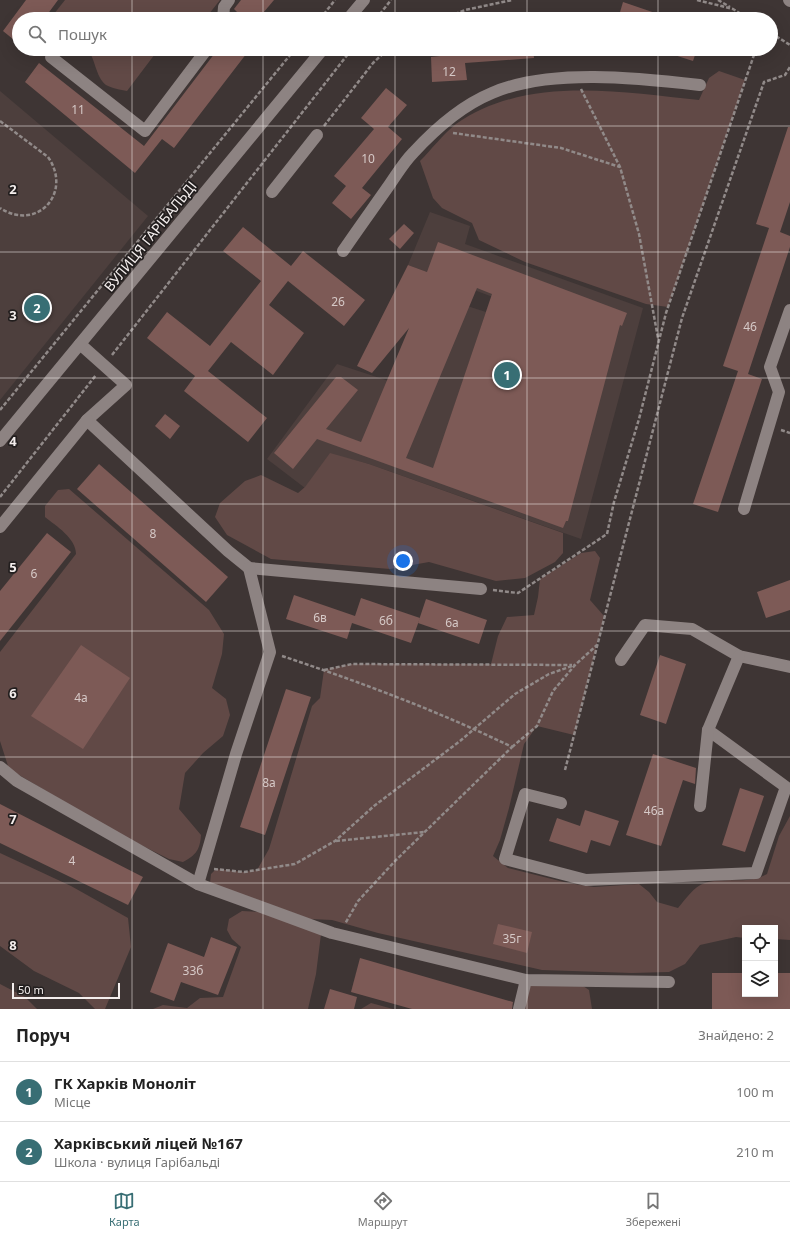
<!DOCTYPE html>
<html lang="uk">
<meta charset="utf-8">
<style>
:root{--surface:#fff;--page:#f2f2f2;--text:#222;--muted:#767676;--line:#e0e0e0;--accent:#386e74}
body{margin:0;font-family:"Noto Sans",sans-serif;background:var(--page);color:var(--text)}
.controls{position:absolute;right:12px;bottom:12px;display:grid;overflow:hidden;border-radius:0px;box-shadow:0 4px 16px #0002}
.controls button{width:36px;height:36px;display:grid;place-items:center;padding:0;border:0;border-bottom:1px solid var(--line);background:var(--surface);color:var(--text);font:20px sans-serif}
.scale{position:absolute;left:12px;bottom:10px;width:108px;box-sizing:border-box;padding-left:4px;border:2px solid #f4eeed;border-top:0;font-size:11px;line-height:14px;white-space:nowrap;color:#f4eeed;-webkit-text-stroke:3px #221e1e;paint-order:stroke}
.you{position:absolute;left:403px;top:561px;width:14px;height:14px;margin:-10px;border:3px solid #fff;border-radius:50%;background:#1a73e8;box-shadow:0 0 0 6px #1a73e833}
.badge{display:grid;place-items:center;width:26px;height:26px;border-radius:50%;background:var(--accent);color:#fff;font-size:13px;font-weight:700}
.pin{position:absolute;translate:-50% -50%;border:2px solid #fff;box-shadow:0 1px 4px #0006}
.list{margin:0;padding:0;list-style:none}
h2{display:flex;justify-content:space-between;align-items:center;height:52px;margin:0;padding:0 16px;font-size:17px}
h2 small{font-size:13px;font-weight:400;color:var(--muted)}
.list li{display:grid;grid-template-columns:26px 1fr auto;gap:12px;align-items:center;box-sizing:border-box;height:60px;padding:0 16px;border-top:1px solid var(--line)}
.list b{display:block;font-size:15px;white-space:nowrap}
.list p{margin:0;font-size:13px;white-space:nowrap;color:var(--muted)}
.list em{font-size:13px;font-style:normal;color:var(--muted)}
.icon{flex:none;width:22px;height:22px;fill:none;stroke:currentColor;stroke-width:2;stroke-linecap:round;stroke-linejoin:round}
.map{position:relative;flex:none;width:790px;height:1009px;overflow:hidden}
.search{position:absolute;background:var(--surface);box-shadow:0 4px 16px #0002;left:12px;right:12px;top:12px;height:44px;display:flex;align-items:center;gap:10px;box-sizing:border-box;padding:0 14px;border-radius:22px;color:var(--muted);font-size:15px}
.sheet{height:172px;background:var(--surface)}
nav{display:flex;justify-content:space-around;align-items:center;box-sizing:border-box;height:56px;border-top:1px solid var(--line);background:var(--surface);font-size:11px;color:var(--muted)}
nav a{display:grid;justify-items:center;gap:2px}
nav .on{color:var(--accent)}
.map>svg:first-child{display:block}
.built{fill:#4d3f3d}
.green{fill:#614946}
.building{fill:#7d5a56;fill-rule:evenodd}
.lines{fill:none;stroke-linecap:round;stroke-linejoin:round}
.path{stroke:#918a89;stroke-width:2.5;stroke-dasharray:4 2;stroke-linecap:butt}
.minor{stroke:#8d8382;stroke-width:12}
.grid{fill:none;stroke:#f4eeed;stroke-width:1;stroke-opacity:0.55}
.labels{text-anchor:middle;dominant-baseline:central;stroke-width:3.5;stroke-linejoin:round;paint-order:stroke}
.number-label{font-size:12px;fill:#d6c9c7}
.street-label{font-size:14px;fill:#f4eeed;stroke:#221e1e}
.grid-label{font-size:13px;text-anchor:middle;font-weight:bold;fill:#f4eeed;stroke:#221e1e;stroke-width:3.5;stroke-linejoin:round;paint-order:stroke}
</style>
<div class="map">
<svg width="790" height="1009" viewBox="0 0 790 1009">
<rect width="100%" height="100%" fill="#3e3534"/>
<g class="built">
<path d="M0,91L148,216L0,400Z"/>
<path d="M430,212L470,226L465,244L643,308L581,539L369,464L330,454L305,488L267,459L337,364L398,384L433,295L486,312L437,458L564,324L408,265Z"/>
</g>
<g class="green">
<path d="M65,0H220L205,19H50Z"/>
<path d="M87,49H181L177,54H155L127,91C121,90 111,88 106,85C95,76 96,59 87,49Z"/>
<path d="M719,71L745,80L668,307L646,304L525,262L479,240L472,223L442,208L433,198L420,161C431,150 443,134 456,124C526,75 620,92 699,100L709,78Z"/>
<path d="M330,453L369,464L563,533V553L555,562L525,578L496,581L429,562L390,569L271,559L227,535L215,517L220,503L245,481L261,475L298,493L305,487Z"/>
<path d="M69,489L209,610L224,634L222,654L212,688L226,699L230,715L223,736L203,753L185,773L179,809L201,835C200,850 196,855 183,862L169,859L117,833L9,769L0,741V652L76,554C76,538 56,526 45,517V506L58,490Z"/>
<path d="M595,551L600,558L590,600L604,616L574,735L537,726L524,744L509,808L500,840L493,856L508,868L568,883L594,887L639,884L649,892L657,902L678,908C686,899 693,887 705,883C726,877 748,885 767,874L779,836L790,816V940L775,939V928H745V938L736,937L700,945L685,964L669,972L632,973L542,970L378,933L332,920L310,919L210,883L211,874L216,869L244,872L257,870L269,849L312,706L320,698L324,670L352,664H491L498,636L507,617L534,615L538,597L540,579L581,553Z"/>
<path d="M0,853L71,886L128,918L131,947L105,1009H95L79,993L34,971L0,946Z"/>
<path d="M242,911L260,912L321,934L316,974L308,1009H153L163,1005L187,1008L200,998L223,997L241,947L232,939L227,930L229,919Z"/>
<path d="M0,984L25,997L37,1009H0Z"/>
<path d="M531,984H580L589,990L592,1009H523Z"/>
<path d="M371,1003L393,1009H361Z"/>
</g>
<g class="building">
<path d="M26,0H58L44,19H19V44L3,31Z"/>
<path d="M241,0H274L258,19H244L234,9Z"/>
<path d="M623,2L667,17V19H618Z"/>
<path d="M218,49H250L174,148L162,139L135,173L25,82L39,63L144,146Z"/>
<path d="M448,49H533L534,58L465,63L467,80L432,82L431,57L449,55Z"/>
<path d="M663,49H697L693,61L662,51Z"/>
<path d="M386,88L407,105L388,127L402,139L362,188L371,195L351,219L332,203L346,186L334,176L374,129L361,118Z"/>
<path d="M788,127H790V202L780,232L790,236V247L748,374L762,379L718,512L693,504L738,371L723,366L769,228L756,224Z"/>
<path d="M404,224L414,233L400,249L389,239Z"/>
<path d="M243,227L291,266L303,251L365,300L344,326L288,281L269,305L304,333L273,375L231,342L208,371L267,418L248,442L184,391L195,376L147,338L167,312L210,346L261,281L223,251Z"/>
<path d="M438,242L627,313L622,326L620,325L568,521H566L563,528L317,439L293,469L274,453L336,377H341L358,390L326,429L361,442L409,328L372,373L357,366L408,265L427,272ZM477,288L492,294L433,468L406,458Z"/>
<path d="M165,414L180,426L170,439L155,426Z"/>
<path d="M99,464L228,577L206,602L77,489Z"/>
<path d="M47,533L71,552L0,641V591Z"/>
<path d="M790,580V610L766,618L757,592Z"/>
<path d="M294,595L355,616L361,598L420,618L411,643L352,623L347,639L286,619Z"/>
<path d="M426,599L487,620L479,644L418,623Z"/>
<path d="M81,645L130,678L83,749L31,716Z"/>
<path d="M660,655L686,664L666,724L640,715Z"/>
<path d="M286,689L311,697L265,835L240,827Z"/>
<path d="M653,754L696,768L695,784L683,780L661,846L626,835Z"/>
<path d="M740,788L764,796L745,852L722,845Z"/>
<path d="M0,804L143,877L128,905L0,843Z"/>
<path d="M585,810L619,821L610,846L591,840L587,853L549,841L557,818L580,826Z"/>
<path d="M498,924L532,932L527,953L493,944Z"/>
<path d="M211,937L237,947L218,995L181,982L174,1001L150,992L168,943L204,957Z"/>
<path d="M360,958L513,1002L512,1009H412L351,992Z"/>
<path d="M712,973H745V994H775V973H790V1009H712Z"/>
<path d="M330,989L357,997L354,1009H324Z"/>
</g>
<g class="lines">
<g class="path">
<path d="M697,0L733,9L749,19"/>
<path d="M718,0L730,7"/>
<path d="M320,19L335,0"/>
<path d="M376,19L391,0"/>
<path d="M444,19L465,10L512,0"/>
<path d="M771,33L790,45"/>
<path d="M581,89L620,167L639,234L658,338"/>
<path d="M0,121L48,157C73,193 37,232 0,208"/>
<path d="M324,126L373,63L388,49"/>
<path d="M453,133L561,148L620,167"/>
<path d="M112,355L352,49"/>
<path d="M0,410L295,49"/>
<path d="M781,430L790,433"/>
<path d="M0,497L96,375"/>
<path d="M493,590L518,593L607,534L614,502L639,419L666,313L756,49"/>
<path d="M282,656C360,682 438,711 512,747L396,860L358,901L345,924"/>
<path d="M324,670L352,664L572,665"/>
<path d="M512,747L537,726L553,691L575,665L597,645"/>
<path d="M565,770L682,318L764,82L785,75L790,67"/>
<path d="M336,841L424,832"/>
<path d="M214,869L244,872L295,864L335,841L374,806L460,741L515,694L549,674L575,665"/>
</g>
<g class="minor">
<path d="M789,0L790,1"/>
<path d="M223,19L224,7L229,0"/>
<path d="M348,19L364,0"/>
<path d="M51,57L145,131L207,49"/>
<path d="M272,192L317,135"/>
<path d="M343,251C358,229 374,207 390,184C397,174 404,162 413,153C435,129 463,105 492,93C550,68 638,78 700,85"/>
<path d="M80,344L126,385L87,420L228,551L249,568L481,589"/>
<path d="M0,441L323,49"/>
<path d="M744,509L779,392L770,367L790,310"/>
<path d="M0,527L87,420"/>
<path d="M621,660L645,625L692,629L739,656L790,667"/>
<path d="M0,767L17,781L198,884L332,933L526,980L669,982"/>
<path d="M561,803L525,794L505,859L586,880L756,873L786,787L708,730L739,656"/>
<path d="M700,806L708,730"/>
<path d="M198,884L236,754L270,652L249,568"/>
<path d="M519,1009L526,980"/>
</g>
</g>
<path class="grid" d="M132,0V19M263,0V19M395,0V19M527,0V19M658,0V19M132,49V1009M263,49V1009M395,49V1009M527,49V1009M658,49V1009M0,126H790M0,252H790M0,378H790M0,504H790M0,631H790M0,757H790M0,883H790"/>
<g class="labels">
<g class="number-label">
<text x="449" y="71">12</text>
<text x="78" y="109">11</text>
<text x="368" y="158">10</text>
<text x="338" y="301">26</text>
<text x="750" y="326">46</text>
<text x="153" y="533">8</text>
<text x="34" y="573">6</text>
<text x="320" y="617">6в</text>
<text x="386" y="620">6б</text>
<text x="452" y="622">6а</text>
<text x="81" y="697">4а</text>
<text x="269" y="782">8а</text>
<text x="654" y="810">46а</text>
<text x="72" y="860">4</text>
<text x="512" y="938">35г</text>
<text x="193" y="970">33б</text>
</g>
<g class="street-label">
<text transform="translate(150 236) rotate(-51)">ВУЛИЦЯ ГАРІБАЛЬДІ</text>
</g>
</g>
<g class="grid-label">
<text x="13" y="194">2</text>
<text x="13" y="320">3</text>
<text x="13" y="446">4</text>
<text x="13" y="572">5</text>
<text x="13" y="698">6</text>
<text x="13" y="824">7</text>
<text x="13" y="950">8</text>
</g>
</svg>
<div class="controls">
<button><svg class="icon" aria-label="locate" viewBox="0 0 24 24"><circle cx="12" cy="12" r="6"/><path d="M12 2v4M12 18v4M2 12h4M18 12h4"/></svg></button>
<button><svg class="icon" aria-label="layers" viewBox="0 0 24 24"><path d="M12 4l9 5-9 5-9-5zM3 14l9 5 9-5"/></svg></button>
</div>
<div class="scale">50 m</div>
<div class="you"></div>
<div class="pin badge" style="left:507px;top:375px">1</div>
<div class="pin badge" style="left:37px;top:308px">2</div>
<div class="search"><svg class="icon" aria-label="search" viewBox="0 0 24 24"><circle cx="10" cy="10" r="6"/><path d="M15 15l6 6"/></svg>Пошук</div>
</div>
<section class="sheet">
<h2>Поруч<small>Знайдено: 2</small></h2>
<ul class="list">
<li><span class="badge">1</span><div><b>ГК Харків Моноліт</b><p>Місце</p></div><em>100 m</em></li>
<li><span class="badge">2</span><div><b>Харківський ліцей №167</b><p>Школа · вулиця Гарібальді</p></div><em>210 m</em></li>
</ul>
</section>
<nav>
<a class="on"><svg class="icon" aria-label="map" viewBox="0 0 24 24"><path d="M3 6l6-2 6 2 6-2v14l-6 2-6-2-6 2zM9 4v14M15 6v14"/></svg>Карта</a>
<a><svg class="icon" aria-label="directions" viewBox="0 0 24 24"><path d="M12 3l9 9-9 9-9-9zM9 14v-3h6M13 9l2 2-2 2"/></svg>Маршрут</a>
<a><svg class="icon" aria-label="saved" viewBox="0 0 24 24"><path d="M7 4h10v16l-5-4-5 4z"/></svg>Збережені</a>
</nav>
